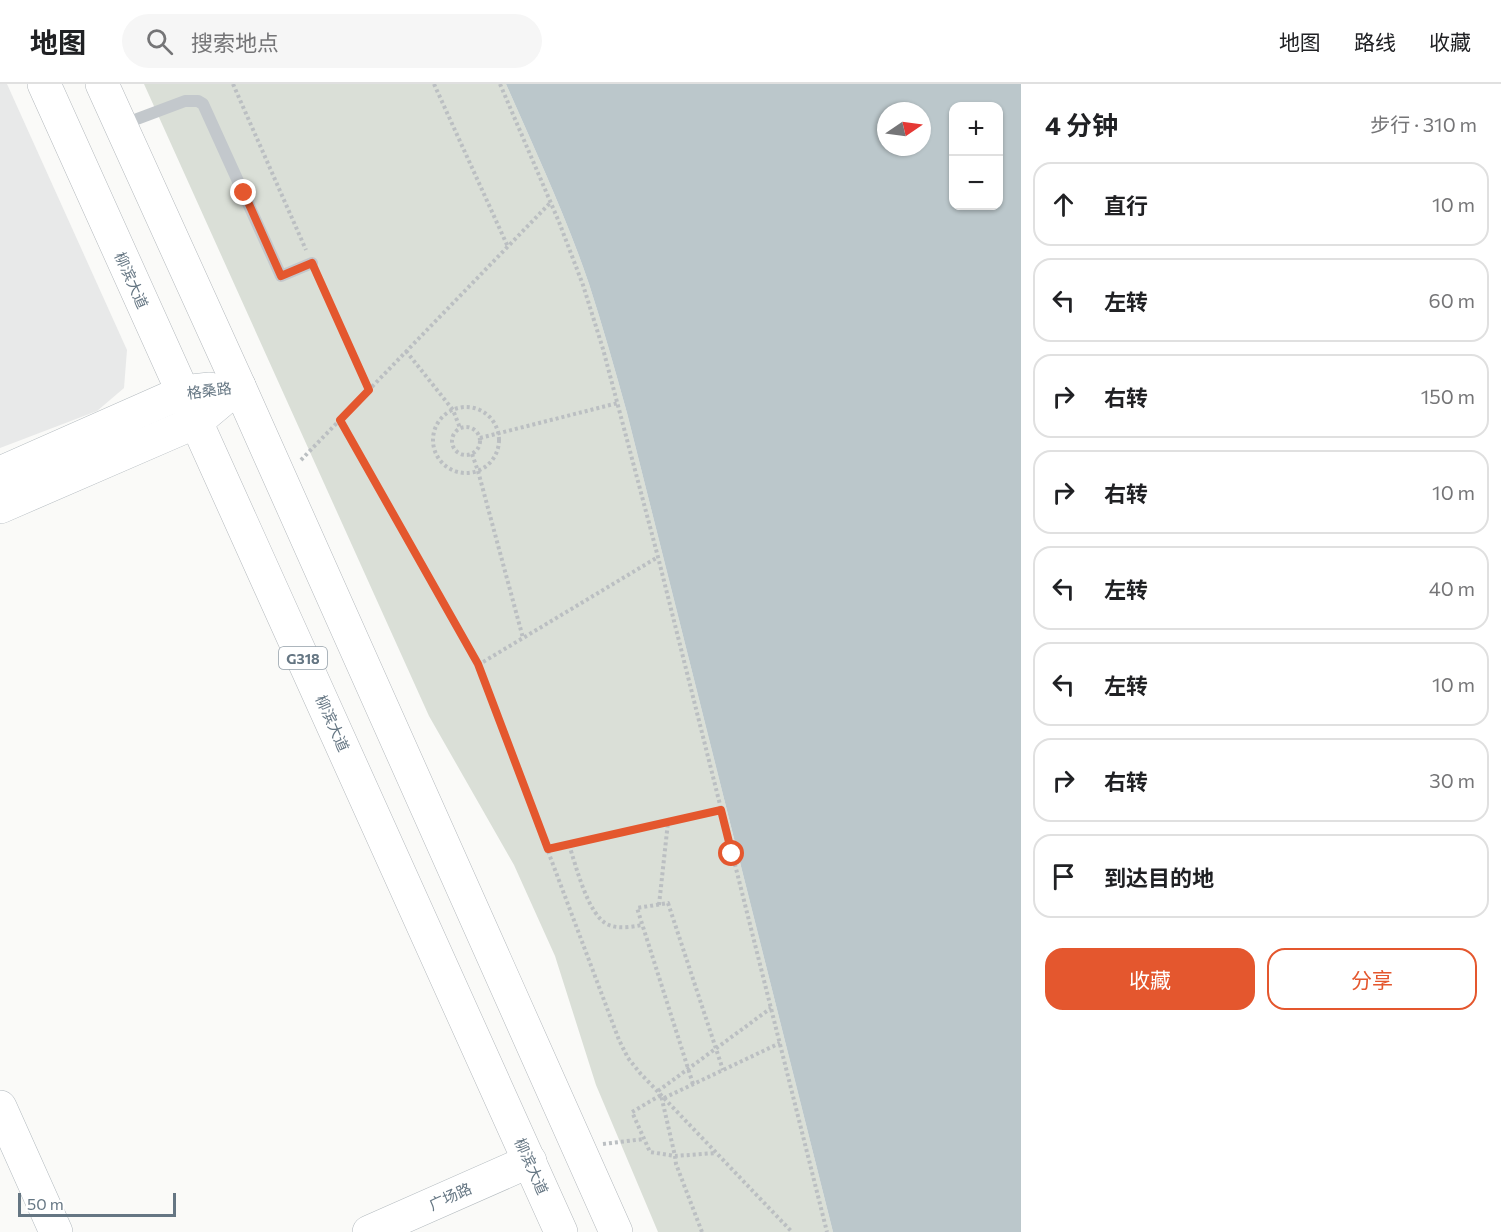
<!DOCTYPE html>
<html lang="zh">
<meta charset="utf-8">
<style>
:root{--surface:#fff;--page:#f6f6f6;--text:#202124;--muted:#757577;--line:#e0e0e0;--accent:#e4572e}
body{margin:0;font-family:Commissioner,"Noto Sans SC",sans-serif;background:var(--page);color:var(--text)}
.controls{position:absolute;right:18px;top:18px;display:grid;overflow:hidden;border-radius:12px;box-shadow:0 2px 4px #0004}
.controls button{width:54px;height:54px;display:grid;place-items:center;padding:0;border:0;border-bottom:2px solid var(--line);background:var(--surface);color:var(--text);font:30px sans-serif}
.compass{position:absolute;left:877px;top:18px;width:54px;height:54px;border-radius:50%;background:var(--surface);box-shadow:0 2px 4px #0004;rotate:77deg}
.scale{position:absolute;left:18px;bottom:15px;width:158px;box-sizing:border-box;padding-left:6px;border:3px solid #657683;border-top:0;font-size:16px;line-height:21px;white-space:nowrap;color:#657683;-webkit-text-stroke:4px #fff;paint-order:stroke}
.stop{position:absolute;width:18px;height:18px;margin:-14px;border:4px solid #e4572e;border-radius:50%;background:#fff}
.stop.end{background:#e4572e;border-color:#fff;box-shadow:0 2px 6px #0008}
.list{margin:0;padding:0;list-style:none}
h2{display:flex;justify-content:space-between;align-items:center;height:78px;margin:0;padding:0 24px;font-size:26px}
h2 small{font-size:20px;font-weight:400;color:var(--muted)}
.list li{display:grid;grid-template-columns:39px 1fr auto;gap:18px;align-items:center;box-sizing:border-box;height:84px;margin:0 12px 12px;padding:0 12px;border:2px solid var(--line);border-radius:18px}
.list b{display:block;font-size:22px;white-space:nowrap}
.list em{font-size:20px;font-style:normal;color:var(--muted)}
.actions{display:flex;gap:12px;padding:18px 24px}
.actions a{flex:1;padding:14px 0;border:2px solid var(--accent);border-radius:18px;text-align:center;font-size:21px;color:var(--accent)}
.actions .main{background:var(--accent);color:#fff}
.icon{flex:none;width:33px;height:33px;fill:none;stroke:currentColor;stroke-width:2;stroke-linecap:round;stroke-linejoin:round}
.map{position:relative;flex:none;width:1021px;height:1148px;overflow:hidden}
header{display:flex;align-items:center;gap:36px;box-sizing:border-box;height:84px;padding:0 30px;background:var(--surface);border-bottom:2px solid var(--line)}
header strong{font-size:28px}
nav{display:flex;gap:33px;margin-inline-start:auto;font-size:21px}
.search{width:420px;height:54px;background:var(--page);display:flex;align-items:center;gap:15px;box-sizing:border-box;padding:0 21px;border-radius:33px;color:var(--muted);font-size:22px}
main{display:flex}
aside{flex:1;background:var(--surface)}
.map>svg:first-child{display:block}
.built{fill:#e8e9e9}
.green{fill:#dadfd7}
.water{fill:#bbc7cb;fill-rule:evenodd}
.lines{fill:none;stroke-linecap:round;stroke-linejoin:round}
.secondary-casing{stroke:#b3babf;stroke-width:34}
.highway-casing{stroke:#b4b9bd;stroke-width:34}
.path{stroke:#bbbfc2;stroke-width:4;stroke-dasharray:3 3;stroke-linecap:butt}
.lane{stroke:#c3c8cc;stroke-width:12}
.secondary{stroke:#fff;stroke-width:33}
.highway{stroke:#fff;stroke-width:33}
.route{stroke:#e4572e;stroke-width:8}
.labels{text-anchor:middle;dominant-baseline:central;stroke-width:6;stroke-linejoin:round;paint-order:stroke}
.shield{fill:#fff;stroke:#939fa8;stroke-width:1.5}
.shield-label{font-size:14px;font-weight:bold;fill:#657683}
.street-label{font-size:15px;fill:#657683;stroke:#fff}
</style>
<header>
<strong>地图</strong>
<div class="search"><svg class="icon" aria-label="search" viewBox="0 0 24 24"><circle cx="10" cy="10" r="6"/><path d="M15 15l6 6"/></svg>搜索地点</div>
<nav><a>地图</a><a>路线</a><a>收藏</a></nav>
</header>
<main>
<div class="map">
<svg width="1021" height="1148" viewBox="0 0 1021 1148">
<rect width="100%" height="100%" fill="#fafaf8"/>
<path class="built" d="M0,0H7L127,266L124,304L97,327L0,364Z"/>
<path class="green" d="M144,0H506C535,66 566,132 589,200C603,243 615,286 627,329L833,1148H658L596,1001L555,872L514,781L429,632Z"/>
<path class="water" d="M506,0H1021V1148H833L627,329C615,286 603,243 589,200C566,132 535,66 506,0ZM954,22H998V122H954ZM886,27H922V63H886Z"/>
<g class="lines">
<defs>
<g id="secondary">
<path d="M0,389L183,308L210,305"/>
<path d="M0,423L196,338L239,302"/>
<path d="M0,1023L56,1148"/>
<path d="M369,1148L530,1077"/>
</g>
<g id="highway">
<path d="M44,0L561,1148"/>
<path d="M102,0L239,302L616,1148"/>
</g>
</defs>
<use href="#secondary" class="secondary-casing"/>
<use href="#highway" class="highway-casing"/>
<g class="path">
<path d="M233,0L306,166"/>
<path d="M434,0L508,163"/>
<path d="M500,0L559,138L583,201L603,265L658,473L827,1148"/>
<path d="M318,192L368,307"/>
<path d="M406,267L453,326L460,344"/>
<circle cx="466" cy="356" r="33"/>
<path d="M340,336L478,581L619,956L628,974L640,989L792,1148"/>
<circle cx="466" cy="357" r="14"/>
<path d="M480,354L618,319"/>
<path d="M472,370L478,387L523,554"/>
<path d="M301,376L551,118"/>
<path d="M478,581L658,473"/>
<path d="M569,761C576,781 588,833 609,841C619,845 632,843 642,841"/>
<path d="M548,765L721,726"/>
<path d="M659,821L668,738"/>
<path d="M693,1000L637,824L668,819L723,986"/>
<path d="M658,1007L771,924"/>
<path d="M664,1014L780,959"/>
<path d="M603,1060L644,1055"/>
<path d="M702,1148L676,1080L675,1072L661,1011L632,1028L650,1068L675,1072L716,1069"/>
</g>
<path class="lane" d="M121,41L185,17H198L203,20L281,192L312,179"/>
<use href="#secondary" class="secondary"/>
<use href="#highway" class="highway"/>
</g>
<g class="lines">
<path class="route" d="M244,109L281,192L312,179L369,306L340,336L478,580L548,765L721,726L732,770"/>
</g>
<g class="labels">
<rect class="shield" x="279" y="563" width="48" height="22" rx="4.5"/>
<g class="shield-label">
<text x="303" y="574">G318</text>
</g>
<g class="street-label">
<text transform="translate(132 196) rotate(66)">柳滨大道</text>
<text transform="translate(209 306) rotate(-7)">格桑路</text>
<text transform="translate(333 639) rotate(66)">柳滨大道</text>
<text transform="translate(532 1082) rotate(66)">柳滨大道</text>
<text transform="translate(450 1112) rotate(-24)">广场路</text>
</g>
</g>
</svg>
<div class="controls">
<button>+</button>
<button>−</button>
</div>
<svg class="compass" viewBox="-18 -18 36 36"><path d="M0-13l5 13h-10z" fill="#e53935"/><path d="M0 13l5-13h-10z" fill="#757577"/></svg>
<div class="scale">50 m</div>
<div class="stop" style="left:732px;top:770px"></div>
<div class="stop end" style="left:244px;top:109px"></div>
</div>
<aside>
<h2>4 分钟<small>步行 · 310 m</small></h2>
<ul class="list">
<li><svg class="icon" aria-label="ahead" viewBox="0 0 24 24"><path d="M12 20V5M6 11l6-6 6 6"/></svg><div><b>直行</b></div><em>10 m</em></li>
<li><svg class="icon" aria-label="left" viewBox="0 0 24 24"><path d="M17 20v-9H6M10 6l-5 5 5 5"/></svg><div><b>左转</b></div><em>60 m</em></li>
<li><svg class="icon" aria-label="right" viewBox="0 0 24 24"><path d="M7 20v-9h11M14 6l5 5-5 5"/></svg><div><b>右转</b></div><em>150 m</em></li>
<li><svg class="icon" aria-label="right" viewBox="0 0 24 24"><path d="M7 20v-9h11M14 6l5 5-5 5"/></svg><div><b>右转</b></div><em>10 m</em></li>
<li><svg class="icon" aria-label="left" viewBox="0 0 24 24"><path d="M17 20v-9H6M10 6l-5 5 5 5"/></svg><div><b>左转</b></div><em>40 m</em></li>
<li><svg class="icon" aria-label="left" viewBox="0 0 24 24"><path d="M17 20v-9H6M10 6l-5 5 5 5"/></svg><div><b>左转</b></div><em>10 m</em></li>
<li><svg class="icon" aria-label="right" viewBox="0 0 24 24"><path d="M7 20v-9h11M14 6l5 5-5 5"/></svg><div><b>右转</b></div><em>30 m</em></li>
<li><svg class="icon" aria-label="arrive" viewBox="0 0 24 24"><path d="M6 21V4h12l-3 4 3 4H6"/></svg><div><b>到达目的地</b></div></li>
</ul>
<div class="actions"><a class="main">收藏</a><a>分享</a></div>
</aside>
</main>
